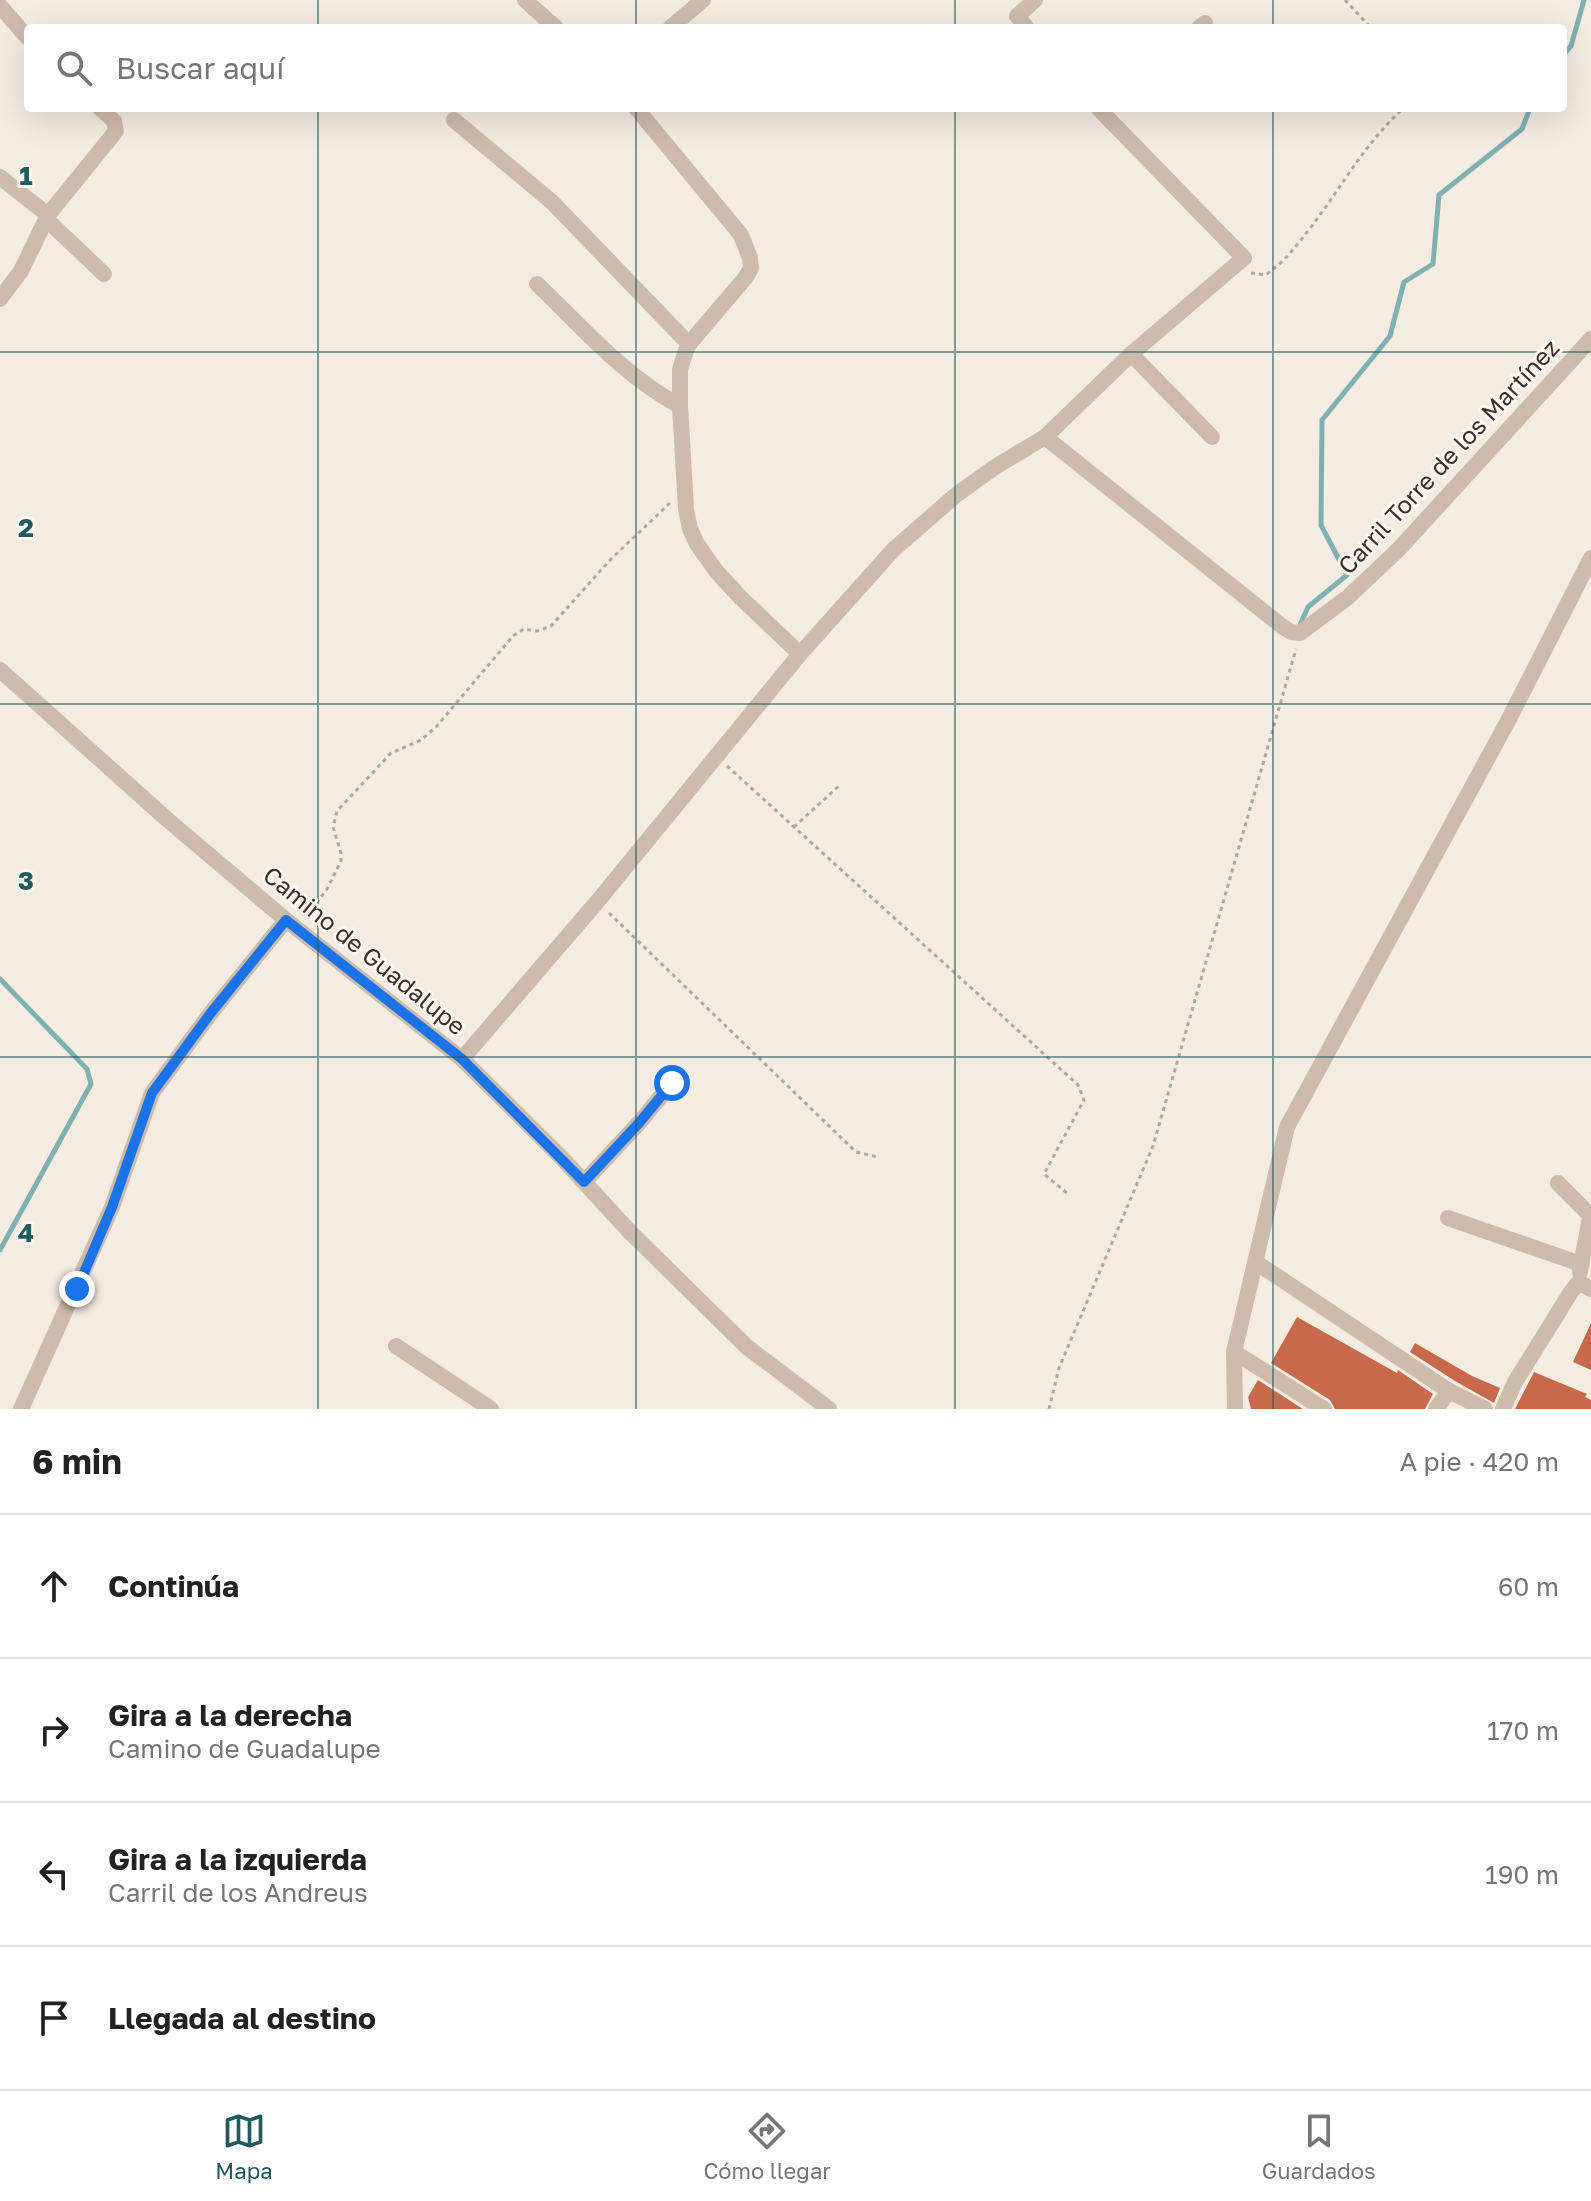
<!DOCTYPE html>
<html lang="es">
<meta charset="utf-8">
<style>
:root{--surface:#fff;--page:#f6f6f6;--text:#222;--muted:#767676;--line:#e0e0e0;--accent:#1f5a5e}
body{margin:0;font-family:"Golos Text",sans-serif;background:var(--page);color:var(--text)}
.stop{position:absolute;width:24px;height:24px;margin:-18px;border:6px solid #1a73e8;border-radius:50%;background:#fff}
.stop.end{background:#1a73e8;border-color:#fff;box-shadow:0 2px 8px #0008}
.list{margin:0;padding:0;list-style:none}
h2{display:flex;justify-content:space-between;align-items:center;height:104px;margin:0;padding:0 32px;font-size:34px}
h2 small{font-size:26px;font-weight:400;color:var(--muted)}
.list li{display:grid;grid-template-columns:52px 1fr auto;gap:24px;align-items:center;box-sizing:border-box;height:144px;padding:0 32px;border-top:2px solid var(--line)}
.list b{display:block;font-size:30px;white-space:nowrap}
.list p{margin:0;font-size:26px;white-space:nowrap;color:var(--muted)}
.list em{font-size:26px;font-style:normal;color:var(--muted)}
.icon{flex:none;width:44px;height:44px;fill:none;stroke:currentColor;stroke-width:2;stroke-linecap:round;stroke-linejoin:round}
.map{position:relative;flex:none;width:1591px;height:1409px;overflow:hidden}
.search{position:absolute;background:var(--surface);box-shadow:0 8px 32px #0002;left:24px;right:24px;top:24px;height:88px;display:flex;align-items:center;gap:20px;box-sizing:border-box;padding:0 28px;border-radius:8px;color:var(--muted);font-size:30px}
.sheet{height:680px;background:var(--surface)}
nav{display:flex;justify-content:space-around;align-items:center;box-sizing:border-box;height:112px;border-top:2px solid var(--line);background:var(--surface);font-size:22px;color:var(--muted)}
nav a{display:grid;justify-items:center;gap:4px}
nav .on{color:var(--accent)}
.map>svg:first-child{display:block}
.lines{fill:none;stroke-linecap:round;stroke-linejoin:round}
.stream{stroke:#7fb0b2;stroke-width:5}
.building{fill:#c8694b}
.path{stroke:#b9a596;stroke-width:3;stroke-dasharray:4 4;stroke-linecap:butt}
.minor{stroke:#cdbbac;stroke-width:16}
.route{stroke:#1a73e8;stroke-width:10}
.grid{fill:none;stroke:#1f5a5e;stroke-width:2;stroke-opacity:0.55}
.labels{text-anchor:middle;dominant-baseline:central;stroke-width:6;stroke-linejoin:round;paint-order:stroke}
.street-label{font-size:24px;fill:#3b302b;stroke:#fbf5ee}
.grid-label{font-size:26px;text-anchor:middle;font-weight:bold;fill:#1f5a5e;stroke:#fbf5ee;stroke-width:6;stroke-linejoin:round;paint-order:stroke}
</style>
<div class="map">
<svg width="1591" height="1409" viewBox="0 0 1591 1409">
<rect width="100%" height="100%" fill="#f4ebe1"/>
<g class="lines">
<g class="stream">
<path d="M1563,55L1571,46L1584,0"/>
<path d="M1299,627L1308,607L1347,575L1321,525L1322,420L1390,336L1404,282L1433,264L1439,195L1522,129L1530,108"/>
<path d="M0,979L87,1069L91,1084L0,1250"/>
</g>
</g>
<g class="building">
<path d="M1297,1317L1397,1373L1398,1370L1433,1394L1425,1409H1335L1330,1400L1271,1363Z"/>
<path d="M1591,1323V1370L1573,1362Z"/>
<path d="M1415,1343L1472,1376L1500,1388L1494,1403L1455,1381L1410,1352Z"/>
<path d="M1534,1372L1587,1394L1585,1397L1591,1400V1409H1515Z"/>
<path d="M1258,1380L1303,1409H1251L1248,1397Z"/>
</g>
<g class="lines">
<g class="path">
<path d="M1345,0L1371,28"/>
<path d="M1251,273L1265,275C1282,264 1292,251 1304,236C1338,194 1363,144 1404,108"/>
<path d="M727,766L1078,1085L1084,1100L1044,1174L1068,1194"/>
<path d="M794,827L840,785"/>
<path d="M609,913L856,1152L878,1157"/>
<path d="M307,916L327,889L341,861V853L333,827L337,811L391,753L421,740L436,727L513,636L524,629L537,631L551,626L611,559L670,503"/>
<path d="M1049,1409L1059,1368L1153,1146L1296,649"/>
</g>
<g class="minor">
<path d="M525,0L556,28"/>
<path d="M0,6L28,38"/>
<path d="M670,28L703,0"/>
<path d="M1027,28L1017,16L1035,0"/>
<path d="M1199,28L1205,23"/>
<path d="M636,108L741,235L750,258L751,268L746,277L689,344L685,353L680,370V406L686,509L690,529L697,544L716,571L741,598L800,654"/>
<path d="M454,120L552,202L689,344"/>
<path d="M0,177L48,215"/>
<path d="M46,219L104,274"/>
<path d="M537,284C582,327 624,376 680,406"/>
<path d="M0,299L21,271L48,215L116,131L114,121L100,108"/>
<path d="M1131,354L1212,437"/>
<path d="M1045,437L1283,627L1291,632L1300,633L1347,598L1398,550L1591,339"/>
<path d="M0,670L169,821L286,920L462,1059L560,1156L630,1232L747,1347L829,1409"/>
<path d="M462,1059L597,902L800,654L893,550L956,495L995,467L1045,437L1131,354L1244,258L1098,108"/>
<path d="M584,1182L639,1123L672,1083"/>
<path d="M1558,1183L1589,1214"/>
<path d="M1448,1218L1581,1264"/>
<path d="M1257,1263L1449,1391L1485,1409"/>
<path d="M1580,1272L1591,1212"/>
<path d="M396,1346L491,1409"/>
<path d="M1234,1352L1324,1409"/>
<path d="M21,1409L112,1207L152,1093L210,1014L286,920"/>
<path d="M1235,1409L1234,1352L1287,1127L1509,719L1591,558"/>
<path d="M1436,1409L1449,1391"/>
<path d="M1503,1409L1515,1382L1571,1292L1579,1282L1591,1289"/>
</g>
</g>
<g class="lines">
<path class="route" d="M77,1289L112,1207L152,1093L210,1014L286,920L462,1059L584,1182L639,1123L672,1083"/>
</g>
<path class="grid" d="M318,0V28M636,0V28M955,0V28M1273,0V28M318,108V1409M636,108V1409M955,108V1409M1273,108V1409M0,352H1591M0,704H1591M0,1057H1591"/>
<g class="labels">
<g class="street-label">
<text transform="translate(1448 456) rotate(-47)">Carril Torre de los Martínez</text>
<text transform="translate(365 950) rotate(39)">Camino de Guadalupe</text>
</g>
</g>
<g class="grid-label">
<text x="26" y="185">1</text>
<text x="26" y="537">2</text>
<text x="26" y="890">3</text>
<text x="26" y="1242">4</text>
</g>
</svg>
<div class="stop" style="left:672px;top:1083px"></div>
<div class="stop end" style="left:77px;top:1289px"></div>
<div class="search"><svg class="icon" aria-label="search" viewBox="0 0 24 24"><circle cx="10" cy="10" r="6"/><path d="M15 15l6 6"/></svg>Buscar aquí</div>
</div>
<section class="sheet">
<h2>6 min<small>A pie · 420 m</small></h2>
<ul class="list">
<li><svg class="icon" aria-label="ahead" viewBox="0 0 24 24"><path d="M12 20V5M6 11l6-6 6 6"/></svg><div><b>Continúa</b></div><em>60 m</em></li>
<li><svg class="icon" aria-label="right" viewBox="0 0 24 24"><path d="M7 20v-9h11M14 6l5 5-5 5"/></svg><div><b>Gira a la derecha</b><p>Camino de Guadalupe</p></div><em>170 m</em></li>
<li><svg class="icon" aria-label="left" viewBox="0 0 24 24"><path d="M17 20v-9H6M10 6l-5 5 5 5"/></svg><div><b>Gira a la izquierda</b><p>Carril de los Andreus</p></div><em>190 m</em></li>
<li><svg class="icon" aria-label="arrive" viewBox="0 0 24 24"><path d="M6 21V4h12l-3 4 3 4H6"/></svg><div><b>Llegada al destino</b></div></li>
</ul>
</section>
<nav>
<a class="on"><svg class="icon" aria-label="map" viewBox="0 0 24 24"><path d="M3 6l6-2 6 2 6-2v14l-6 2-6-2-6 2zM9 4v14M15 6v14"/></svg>Mapa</a>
<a><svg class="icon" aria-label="directions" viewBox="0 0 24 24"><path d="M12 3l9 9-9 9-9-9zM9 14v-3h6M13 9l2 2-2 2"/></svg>Cómo llegar</a>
<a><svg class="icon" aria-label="saved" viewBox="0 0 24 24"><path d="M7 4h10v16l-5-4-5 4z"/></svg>Guardados</a>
</nav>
